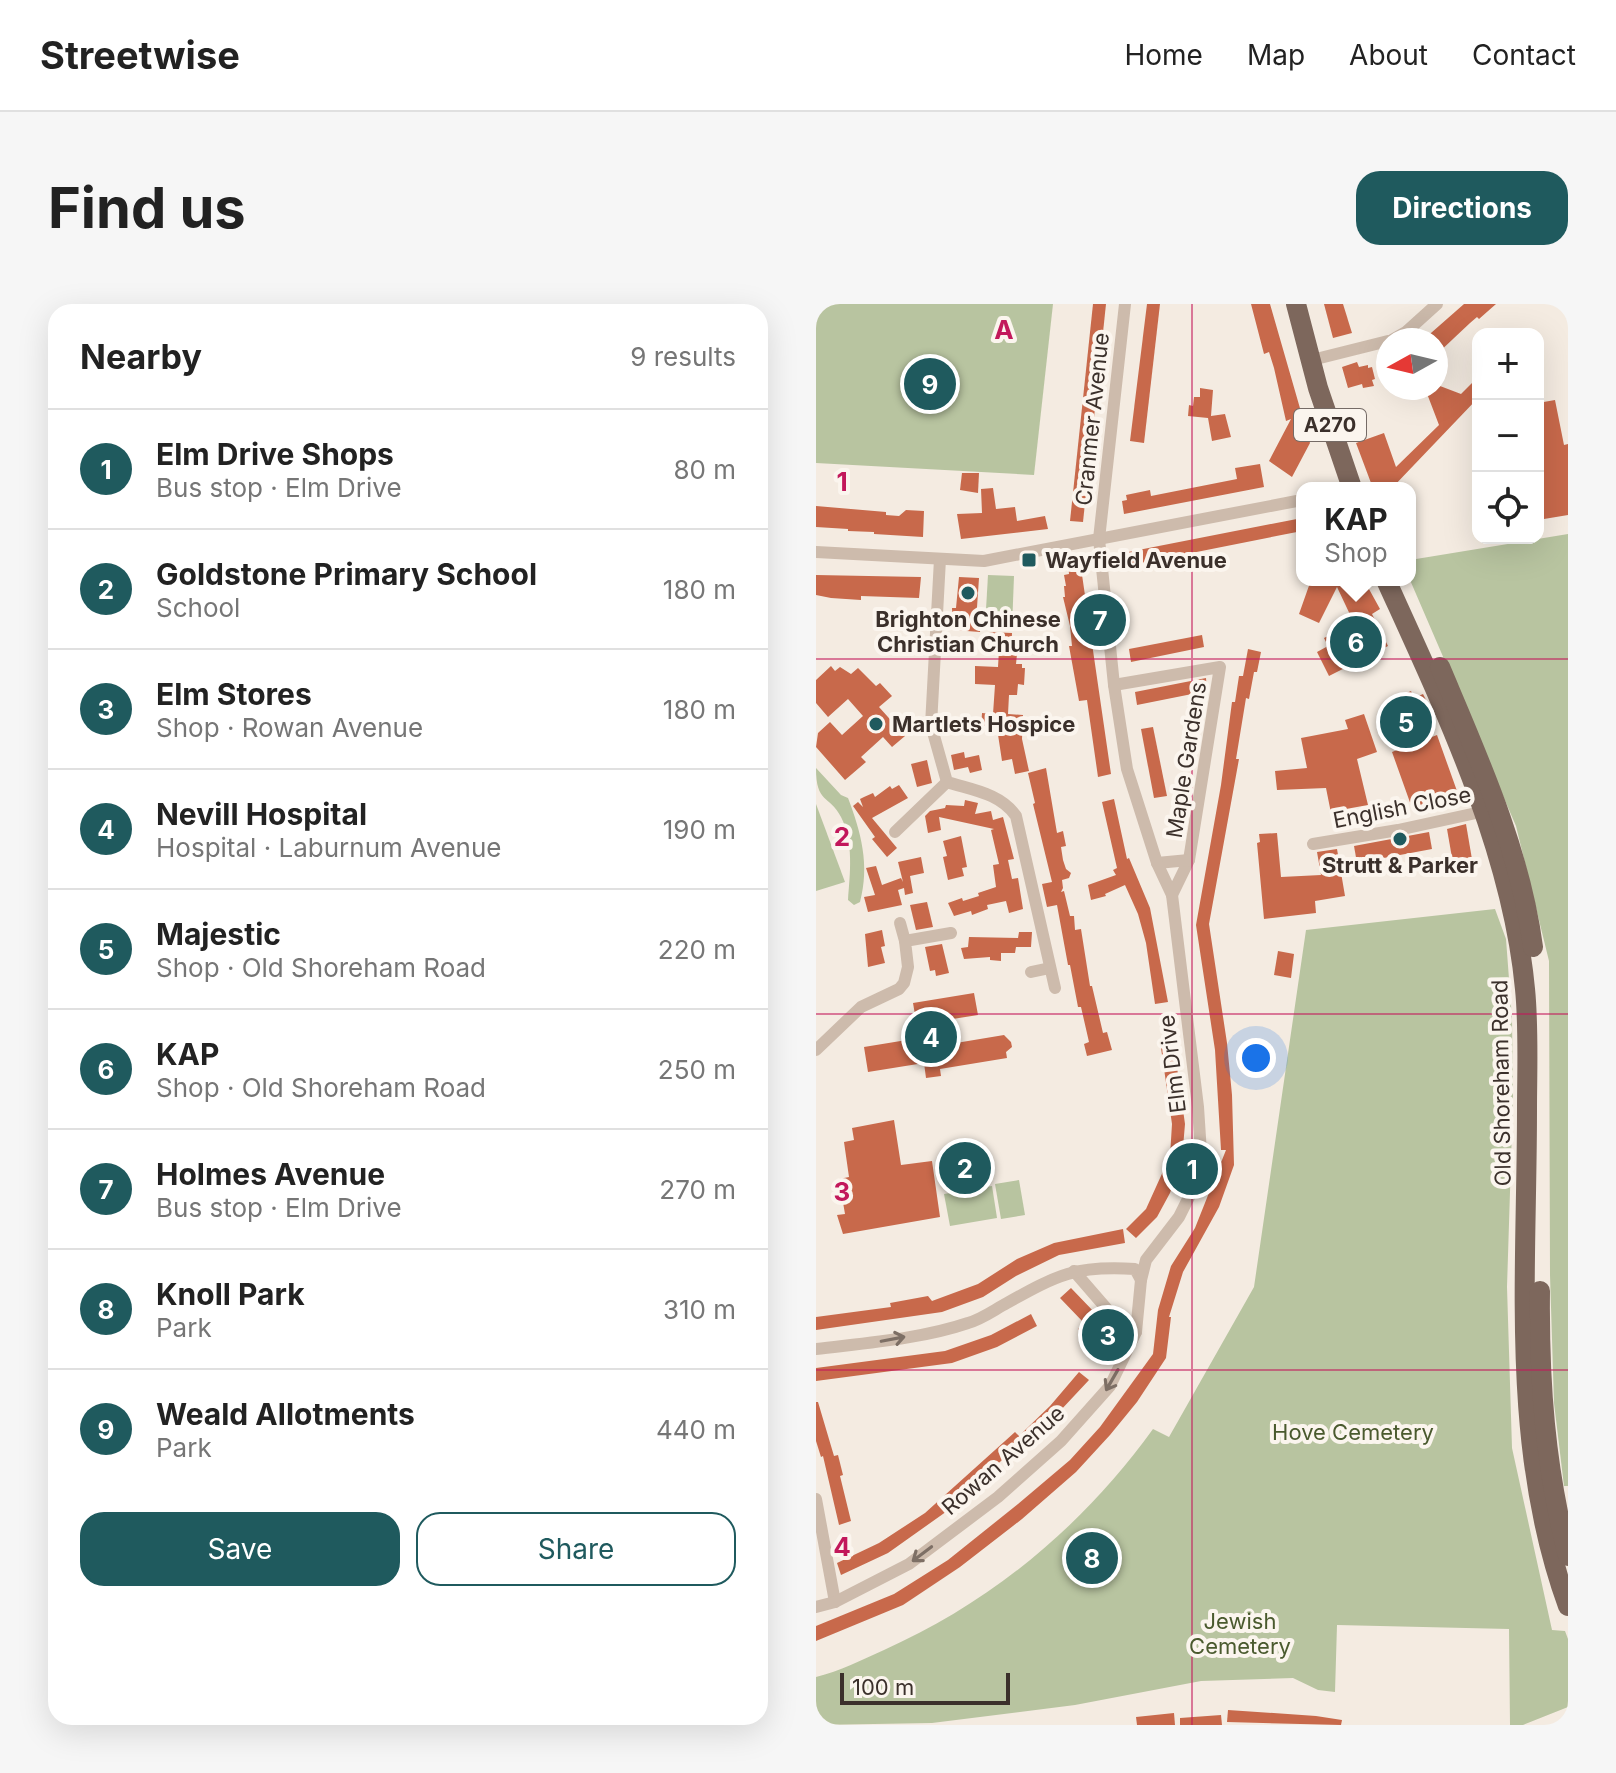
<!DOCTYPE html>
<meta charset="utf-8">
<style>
:root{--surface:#fff;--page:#f6f6f6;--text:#222;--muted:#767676;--line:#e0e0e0;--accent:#1f5a5e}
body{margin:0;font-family:Inter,sans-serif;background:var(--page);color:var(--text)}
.controls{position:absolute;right:24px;top:24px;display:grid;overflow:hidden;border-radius:16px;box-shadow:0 8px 32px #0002}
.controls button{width:72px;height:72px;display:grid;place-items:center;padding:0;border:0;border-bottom:2px solid var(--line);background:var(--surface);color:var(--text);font:40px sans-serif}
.compass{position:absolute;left:560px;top:24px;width:72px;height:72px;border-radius:50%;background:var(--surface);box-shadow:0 8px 32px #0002;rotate:262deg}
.scale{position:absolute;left:24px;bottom:20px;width:170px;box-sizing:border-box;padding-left:8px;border:4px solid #3b302b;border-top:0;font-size:22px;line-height:28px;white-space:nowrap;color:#3b302b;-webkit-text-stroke:6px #fbf5ee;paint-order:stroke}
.you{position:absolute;left:440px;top:754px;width:28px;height:28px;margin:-20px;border:6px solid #fff;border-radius:50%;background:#1a73e8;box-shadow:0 0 0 12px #1a73e833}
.badge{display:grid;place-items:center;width:52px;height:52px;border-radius:50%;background:var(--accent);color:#fff;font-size:26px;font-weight:700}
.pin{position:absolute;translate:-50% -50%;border:4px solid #fff;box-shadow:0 2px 8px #0006}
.popup{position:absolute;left:480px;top:178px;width:120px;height:104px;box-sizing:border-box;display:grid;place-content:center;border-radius:16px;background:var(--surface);filter:drop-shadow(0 2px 6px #0005);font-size:26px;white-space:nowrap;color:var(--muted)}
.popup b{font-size:30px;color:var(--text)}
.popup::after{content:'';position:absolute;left:50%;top:100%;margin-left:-16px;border:16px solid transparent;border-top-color:var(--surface)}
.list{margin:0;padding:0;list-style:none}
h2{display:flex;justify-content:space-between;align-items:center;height:104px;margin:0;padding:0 32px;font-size:34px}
h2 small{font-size:26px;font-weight:400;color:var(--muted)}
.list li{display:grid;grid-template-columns:52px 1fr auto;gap:24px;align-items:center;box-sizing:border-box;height:120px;padding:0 32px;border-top:2px solid var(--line)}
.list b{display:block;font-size:30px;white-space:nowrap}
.list p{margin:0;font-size:26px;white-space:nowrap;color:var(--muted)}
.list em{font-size:26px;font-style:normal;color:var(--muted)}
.actions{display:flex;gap:16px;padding:24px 32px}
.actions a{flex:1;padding:18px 0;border:2px solid var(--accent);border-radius:24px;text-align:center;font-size:28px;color:var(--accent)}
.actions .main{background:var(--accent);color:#fff}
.icon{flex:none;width:44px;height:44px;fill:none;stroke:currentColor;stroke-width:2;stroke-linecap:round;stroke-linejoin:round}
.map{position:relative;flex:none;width:752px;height:1421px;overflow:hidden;border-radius:24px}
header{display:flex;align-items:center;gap:48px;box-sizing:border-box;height:112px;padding:0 40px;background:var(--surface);border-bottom:2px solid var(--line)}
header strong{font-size:38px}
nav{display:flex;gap:44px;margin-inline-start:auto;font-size:28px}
.intro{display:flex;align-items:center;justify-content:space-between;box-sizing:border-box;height:192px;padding:0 48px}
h1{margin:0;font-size:56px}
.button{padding:20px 36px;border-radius:24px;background:var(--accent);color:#fff;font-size:28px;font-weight:700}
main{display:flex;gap:48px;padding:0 48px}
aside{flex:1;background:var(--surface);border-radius:24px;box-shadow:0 8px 32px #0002}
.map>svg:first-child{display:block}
.green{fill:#b8c4a0}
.building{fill:#c8694b}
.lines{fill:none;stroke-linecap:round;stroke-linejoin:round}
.street{stroke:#cdbbac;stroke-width:12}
.primary{stroke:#7d675c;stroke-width:20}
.oneway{stroke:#7d6f65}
.grid{fill:none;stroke:#c2185b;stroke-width:2;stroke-opacity:0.55}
.poi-dot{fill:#1f5a5e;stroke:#fbf5ee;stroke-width:3}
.labels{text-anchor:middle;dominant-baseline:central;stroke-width:8;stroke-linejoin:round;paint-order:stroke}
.shield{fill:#fbf5ee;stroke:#756b66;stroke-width:2}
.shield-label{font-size:20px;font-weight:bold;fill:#3b302b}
.street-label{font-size:22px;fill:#3b302b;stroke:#fbf5ee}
.poi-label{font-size:22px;font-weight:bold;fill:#3b302b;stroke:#fbf5ee;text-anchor:start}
.park-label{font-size:22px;fill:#4a5a2e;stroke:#fbf5ee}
.grid-label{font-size:26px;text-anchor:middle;font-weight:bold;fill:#c2185b;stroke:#fbf5ee;stroke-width:8;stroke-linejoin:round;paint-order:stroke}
</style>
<header>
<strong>Streetwise</strong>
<nav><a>Home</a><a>Map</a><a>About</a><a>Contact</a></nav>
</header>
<div class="intro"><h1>Find us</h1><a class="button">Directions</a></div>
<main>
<aside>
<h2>Nearby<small>9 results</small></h2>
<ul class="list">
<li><span class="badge">1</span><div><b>Elm Drive Shops</b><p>Bus stop · Elm Drive</p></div><em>80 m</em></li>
<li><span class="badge">2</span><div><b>Goldstone Primary School</b><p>School</p></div><em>180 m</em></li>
<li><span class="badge">3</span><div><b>Elm Stores</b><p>Shop · Rowan Avenue</p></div><em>180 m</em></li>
<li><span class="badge">4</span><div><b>Nevill Hospital</b><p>Hospital · Laburnum Avenue</p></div><em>190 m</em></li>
<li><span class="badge">5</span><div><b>Majestic</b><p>Shop · Old Shoreham Road</p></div><em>220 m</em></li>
<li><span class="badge">6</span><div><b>KAP</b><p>Shop · Old Shoreham Road</p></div><em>250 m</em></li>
<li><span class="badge">7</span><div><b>Holmes Avenue</b><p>Bus stop · Elm Drive</p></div><em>270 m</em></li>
<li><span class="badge">8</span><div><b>Knoll Park</b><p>Park</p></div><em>310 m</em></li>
<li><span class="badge">9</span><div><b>Weald Allotments</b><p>Park</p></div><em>440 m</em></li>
</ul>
<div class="actions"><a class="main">Save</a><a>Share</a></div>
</aside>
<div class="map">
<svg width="752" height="1421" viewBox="0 0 752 1421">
<rect width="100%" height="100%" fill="#f4ebe1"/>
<g class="green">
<path d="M0,0H237L218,171L0,159Z"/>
<path d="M752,230V1182H748L738,1099L734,971L733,657L700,522L594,276V256Z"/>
<path d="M172,271L198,272L196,324L169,323Z"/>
<path d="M0,464L25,491L32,494C45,528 54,561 44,598L38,601L32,596C34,570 38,538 25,513C13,490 0,500 0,464Z"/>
<path d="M0,500L29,578L0,587Z"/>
<path d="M679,605L690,635L696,715L697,793L691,983L696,1144L736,1326L749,1327L752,1335V1403L707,1421H694L693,1325L521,1321L519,1388L502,1386L477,1374L385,1377L259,1401L116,1419L0,1421V1373C24,1367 46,1356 68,1346C176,1298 268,1221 337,1125L353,1133L438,983L490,626Z"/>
<path d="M203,876L209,911L185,915L179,880Z"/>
<path d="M176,882L181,914L134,922L128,890Z"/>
</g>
<g class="building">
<path d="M277,0H290L267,218L254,217Z"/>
<path d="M331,0H344L328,139L314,137Z"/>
<path d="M435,0H454L494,139L476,173L453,157L475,115L470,117L458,64L453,48L448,50Z"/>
<path d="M508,0H527L536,29L517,34Z"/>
<path d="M648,0H680L663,15L661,13L654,19L620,51V36H607Z"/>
<path d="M541,58L543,63L552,61V64L556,63L559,75L556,76L558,82L547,84L546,80L532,84L526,63Z"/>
<path d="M662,73V94L576,184H565L555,179L540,139L568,129L580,163L623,121L610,87L624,82L645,90Z"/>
<path d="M384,84L397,86L395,112L409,110L415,133L396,137L392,114L372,112L373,101L377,102L378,93H384Z"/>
<path d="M739,96L748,141L752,140V211L722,216V99Z"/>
<path d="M444,160L448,183L308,210L306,197L311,196L310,191L334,186L335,192L421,175L419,164Z"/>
<path d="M146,169H163L162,189L144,186Z"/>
<path d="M177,184L180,205L199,203L201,217L229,212L232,225L145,235L141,210L166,209L165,185Z"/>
<path d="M0,202L70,208V211L83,212L90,206L108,207L107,233L58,230V228L32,227V225L0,223Z"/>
<path d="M486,214V227L305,263L302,250Z"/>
<path d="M264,257L295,470L282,473L271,396L263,397L253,342H256L254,322L247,293H249L248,282H250L248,271L253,270L252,259Z"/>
<path d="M0,271L105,273L103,294L45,292V296L15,294L0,291Z"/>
<path d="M143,273L163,274L160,318L165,319L164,328L137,326L136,304H140Z"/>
<path d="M495,276H548L564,305L556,310L572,342L513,372L501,348L512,342L508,334L538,319L521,283L503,319L483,310Z"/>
<path d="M172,328L196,329L195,350H201L200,360H206V364H209L208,381L202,380L201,391H193L192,410L207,411L206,435L213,467L199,470L196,455L186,457L181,424H165L166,409L177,410L179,381L159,380V362L182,363L183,346L171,345Z"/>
<path d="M386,331L388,343L315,358L313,345Z"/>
<path d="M432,345L445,348L441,368H438L433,395L430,394L420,455H423L393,620L411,739L416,791L418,861L403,903L367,968L353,1013H355L350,1054L321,1098L294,1131L260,1168L206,1215L144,1263L87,1301L0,1337V1322L78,1290L132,1256L202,1200L254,1156L284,1123L337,1050L342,1006L355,962L379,924L410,846H405L399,746L380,621L405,481L416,398H419L423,372H427Z"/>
<path d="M15,362L19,367L24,363L35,370L42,364L60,382L64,379L76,392L63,403L89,432L76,443L67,433L45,453L50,458L29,476L0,443L2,429L14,418L26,431L47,412L32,395L12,413L0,399V376Z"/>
<path d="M390,374L391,387L321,401L319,388Z"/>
<path d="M595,387L598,394L607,390L609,394L616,410L600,418L608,436L621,431L641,487L596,504L576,448L591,442L570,398Z"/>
<path d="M548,410L561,448L541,455L552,501L530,505L532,511L516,514L510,484L461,486L459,467L491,464L485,434L532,425L529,416Z"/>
<path d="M337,423L351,492L338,494L325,425Z"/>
<path d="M148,448L149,454L163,451L166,466L154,469L152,463L138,466L135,451Z"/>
<path d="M111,456L116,479L101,483L95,460Z"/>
<path d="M230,464L241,529L247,527L250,542L245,543L247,556L250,565L255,569L253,574L246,576L247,584L245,588L248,587L254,612H258L259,626L265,625L274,682H276L287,729L291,728L296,746L271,752L268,740L273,738L265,703H262L254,661H252L241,601L231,603L226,580L236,578L217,500L219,499L212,469Z"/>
<path d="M83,481L92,494L56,514L81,544L71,553L56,535L59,533L37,502L42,498L47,503L44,495L48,493L57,489L59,493L74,482L76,485Z"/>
<path d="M298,495L311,555L313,554L334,604L352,698L339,700L330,639L322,610L309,581L289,590L290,592L275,596L272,581L300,571L297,566L301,564L286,498Z"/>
<path d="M149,496L162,499L159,510L175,507L177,516L187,513L198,555L192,556L196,575L202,574L207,605L193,609L190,597L171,601L172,605L156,611L155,607L138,612L132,599L146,594L147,597L163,592L162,589L180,583L177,561L183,560L175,526L178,525L123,513L125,526L112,529L109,512L114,507L129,504L130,501L148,502Z"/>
<path d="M650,520L658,567L639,571L631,525Z"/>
<path d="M613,528L616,545L541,559L538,542Z"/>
<path d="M461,529L465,573L505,571L501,548L521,545L529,592L499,597L500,609L448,615L441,539L444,538L443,530Z"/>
<path d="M145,532L151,563L146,564L148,572L132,576L127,553L131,552L127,537Z"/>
<path d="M105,553L108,569L94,572L97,589L89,591L88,584L82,586L86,601L52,608L48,593L59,591L50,564L60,562L66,581L85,574L87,578L82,558Z"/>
<path d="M111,598L117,623L100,626L94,601Z"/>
<path d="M66,626L69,642L65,643L69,659L52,663L49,630Z"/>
<path d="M203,628H216L215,643H200L199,649H185V657L174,656V653L148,655L145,644L152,643L153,633L202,634Z"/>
<path d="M126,640L133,669L120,672L119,666L114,667L109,643Z"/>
<path d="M462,647L478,650L475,674L458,671Z"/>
<path d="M158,689L162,711L124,717L128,741L188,731L195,738L196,743L190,748L191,754L124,765L125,772L110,774L108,759L52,768L48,743L103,734L97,699Z"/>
<path d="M358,742L369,820L366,855L354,889L341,913L320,934L310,925L330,905L354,852L356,820L345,744Z"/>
<path d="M78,816L85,861L116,857L124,913L27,930L21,911L29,910L23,875L33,873L28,838L38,836L36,824Z"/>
<path d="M307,925L309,939L243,951L200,972L167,993L126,1008L0,1026V1013L75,1003L74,999L112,992L116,997L162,980L201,955L238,939Z"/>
<path d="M255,984L306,1037L291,1051L272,1031L270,1033L262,1025L268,1019L244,994Z"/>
<path d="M215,1010L221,1022L181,1043L136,1059L0,1077V1064L129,1047L175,1031Z"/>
<path d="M263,1068L273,1076L214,1139L205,1130L234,1102Z"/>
<path d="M0,1098H2L18,1152L22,1151L27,1171L24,1172L35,1217L23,1221L7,1152L5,1153L0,1137Z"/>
<path d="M199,1128L208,1137L139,1197L141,1200L72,1249L25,1271L21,1259L63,1239L109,1209Z"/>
<path d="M412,1406L500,1412L526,1416L525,1421L411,1418Z"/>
<path d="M358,1409L359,1421H321L320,1413Z"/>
<path d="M405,1411L406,1421H364V1414Z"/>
</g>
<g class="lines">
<g class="street">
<path d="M576,36L590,28L621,0"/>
<path d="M496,56L572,37"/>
<path d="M0,248L168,257L486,196"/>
<path d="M124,255L115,421L131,478C156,486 184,489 200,512L239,684"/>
<path d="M298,381L404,363L373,556L356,591"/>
<path d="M79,528L131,478"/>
<path d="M497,540L582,526L674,506"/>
<path d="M341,559L373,556"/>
<path d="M84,619L89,637"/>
<path d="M215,668L234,664"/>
<path d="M0,746L45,703L83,685L88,679L92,663L89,637L135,629"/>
<path d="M258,967L303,1019L320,1028"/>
<path d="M0,1045C49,1039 105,1035 152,1019C166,1015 178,1006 191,999C241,971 260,961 319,965L325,976"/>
<path d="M0,1195L19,1298"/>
<path d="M0,1303L19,1298L93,1260L182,1193L245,1137L294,1082L320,1028L325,976L330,956L363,913L378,883L385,849L382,803L356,591L341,559L311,465L298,381L283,235L309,0"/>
</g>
<g class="primary">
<path d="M480,0L502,84L536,184"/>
<path d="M570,276C628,404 696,545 709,685C713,725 711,766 711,806C711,971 694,1144 752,1302"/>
<path d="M624,363C662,453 704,545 717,643"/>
<path d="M724,987C723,1078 729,1163 752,1252"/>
</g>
</g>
<defs><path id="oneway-shaft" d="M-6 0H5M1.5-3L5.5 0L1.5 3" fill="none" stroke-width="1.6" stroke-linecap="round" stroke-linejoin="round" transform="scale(2)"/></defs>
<g class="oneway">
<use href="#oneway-shaft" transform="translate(77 1035) rotate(-11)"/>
<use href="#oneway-shaft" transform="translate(296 1076) rotate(120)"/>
<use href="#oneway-shaft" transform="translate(106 1250) rotate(143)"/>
</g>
<path class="grid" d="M376,0V1421M0,355H752M0,710H752M0,1066H752"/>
<g class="poi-dot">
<rect x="205" y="248" width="16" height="16" rx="4"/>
<circle cx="152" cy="289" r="8"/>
<circle cx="60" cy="420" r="8"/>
<circle cx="584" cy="535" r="8"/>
</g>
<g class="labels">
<rect class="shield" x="478" y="105" width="72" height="32" rx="6"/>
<g class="shield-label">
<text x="514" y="121">A270</text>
</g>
<g class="street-label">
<text transform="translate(276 115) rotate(-84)">Cranmer Avenue</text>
<text transform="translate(370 456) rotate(-81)">Maple Gardens</text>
<text transform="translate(586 503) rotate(-11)">English Close</text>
<text transform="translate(356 760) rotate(-97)">Elm Drive</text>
<text transform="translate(685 779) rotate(-91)">Old Shoreham Road</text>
<text transform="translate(187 1156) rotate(-41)">Rowan Avenue</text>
</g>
<g class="poi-label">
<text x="229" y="256">Wayfield Avenue</text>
<text x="152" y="315" text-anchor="middle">Brighton Chinese<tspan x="152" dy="25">Christian Church</tspan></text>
<text x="76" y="420">Martlets Hospice</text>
<text x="584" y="561" text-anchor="middle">Strutt &amp; Parker</text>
</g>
<g class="park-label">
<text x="537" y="1128">Hove Cemetery</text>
<text x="424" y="1317">Jewish<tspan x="424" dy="25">Cemetery</tspan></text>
</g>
</g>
<g class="grid-label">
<text x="188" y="35">A</text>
<text x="26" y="187">1</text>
<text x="26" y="542">2</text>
<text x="26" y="897">3</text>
<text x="26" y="1252">4</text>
</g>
</svg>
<div class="controls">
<button>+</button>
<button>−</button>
<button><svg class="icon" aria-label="locate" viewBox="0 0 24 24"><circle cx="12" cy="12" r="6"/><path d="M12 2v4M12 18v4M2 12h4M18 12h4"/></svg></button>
</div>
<svg class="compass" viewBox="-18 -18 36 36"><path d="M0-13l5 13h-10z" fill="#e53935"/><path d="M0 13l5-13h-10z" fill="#767676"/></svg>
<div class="scale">100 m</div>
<div class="you"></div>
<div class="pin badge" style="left:376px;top:865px">1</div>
<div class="pin badge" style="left:149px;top:864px">2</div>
<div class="pin badge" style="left:292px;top:1031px">3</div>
<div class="pin badge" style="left:115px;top:733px">4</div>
<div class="pin badge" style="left:590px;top:418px">5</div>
<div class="pin badge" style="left:540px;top:338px">6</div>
<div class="popup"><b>KAP</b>Shop</div>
<div class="pin badge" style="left:284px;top:316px">7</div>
<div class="pin badge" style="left:276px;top:1254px">8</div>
<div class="pin badge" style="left:114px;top:80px">9</div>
</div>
</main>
